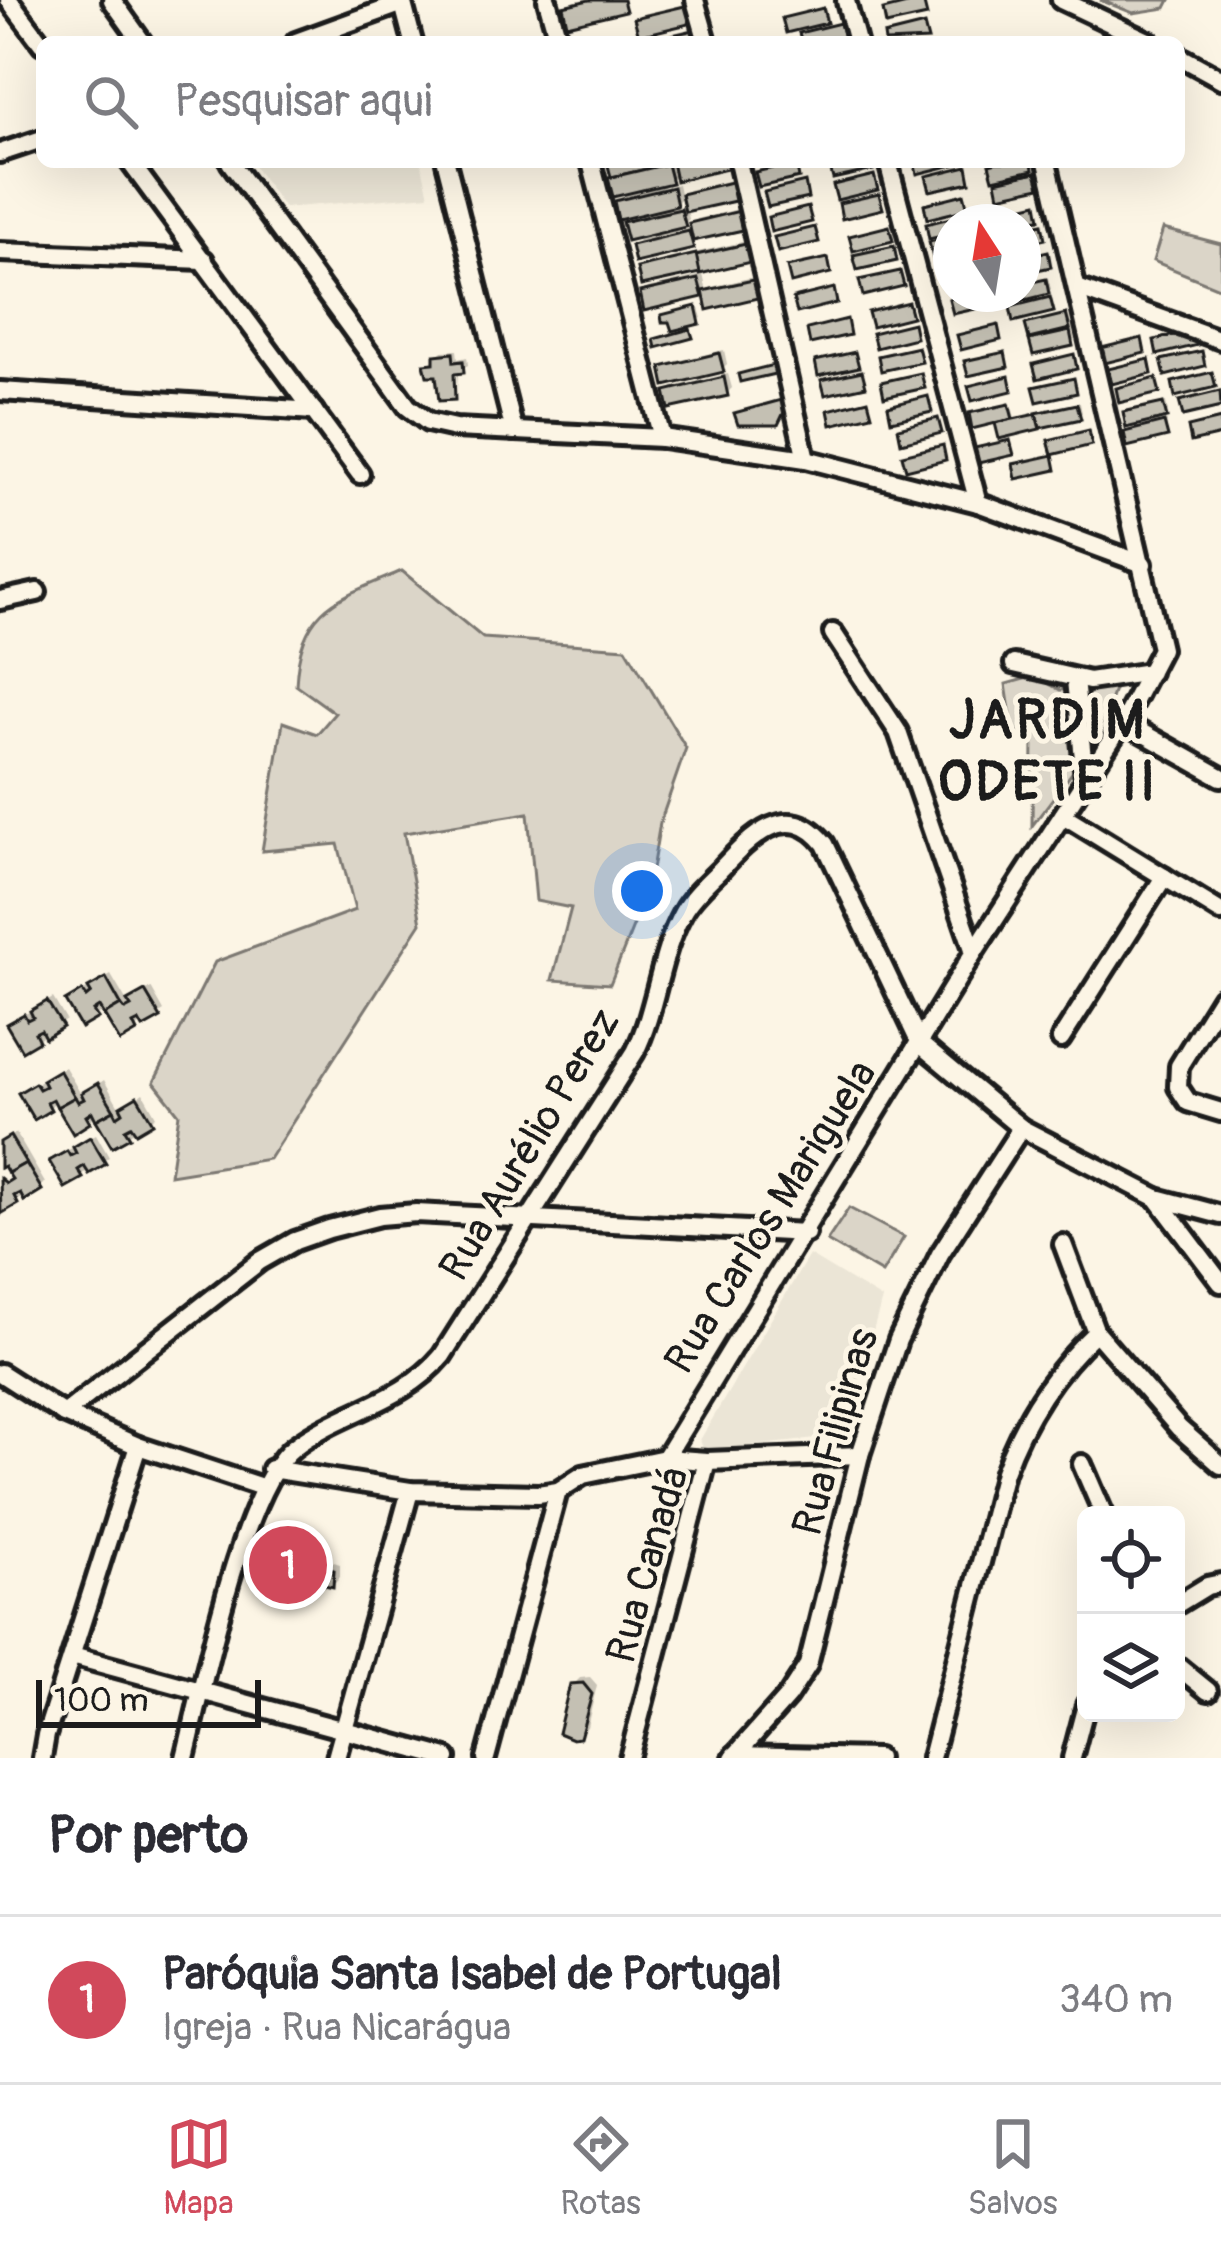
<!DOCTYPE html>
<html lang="pt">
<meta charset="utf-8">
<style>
:root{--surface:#fff;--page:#f2f2f3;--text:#2b2b33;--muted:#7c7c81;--line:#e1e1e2;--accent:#d1495b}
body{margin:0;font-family:Pangolin,sans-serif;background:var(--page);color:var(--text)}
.controls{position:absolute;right:36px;bottom:36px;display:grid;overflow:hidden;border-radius:18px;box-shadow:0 12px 48px #0002}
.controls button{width:108px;height:108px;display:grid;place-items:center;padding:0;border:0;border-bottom:3px solid var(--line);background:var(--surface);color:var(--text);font:60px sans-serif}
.compass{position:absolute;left:933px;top:204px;width:108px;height:108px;border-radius:50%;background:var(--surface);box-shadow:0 12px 48px #0002;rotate:348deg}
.scale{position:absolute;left:36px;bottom:30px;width:225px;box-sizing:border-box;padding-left:12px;border:6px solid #1c1c1c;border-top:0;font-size:33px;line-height:42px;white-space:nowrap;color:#1c1c1c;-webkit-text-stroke:9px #fcf5e5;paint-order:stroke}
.you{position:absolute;left:642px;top:891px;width:42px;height:42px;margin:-30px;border:9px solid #fff;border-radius:50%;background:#1a73e8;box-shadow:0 0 0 18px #1a73e833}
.badge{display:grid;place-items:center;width:78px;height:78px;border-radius:50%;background:var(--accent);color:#fff;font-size:39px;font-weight:700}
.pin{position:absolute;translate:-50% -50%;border:6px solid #fff;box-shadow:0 3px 12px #0006}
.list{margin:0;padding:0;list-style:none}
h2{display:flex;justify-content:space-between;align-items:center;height:156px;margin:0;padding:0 48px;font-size:51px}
h2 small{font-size:39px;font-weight:400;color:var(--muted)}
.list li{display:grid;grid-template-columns:78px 1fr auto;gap:36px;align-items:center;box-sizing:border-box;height:168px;padding:0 48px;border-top:3px solid var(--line)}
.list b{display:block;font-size:45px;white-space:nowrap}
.list p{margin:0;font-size:39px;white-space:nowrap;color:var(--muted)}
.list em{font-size:39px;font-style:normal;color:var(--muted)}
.icon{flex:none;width:66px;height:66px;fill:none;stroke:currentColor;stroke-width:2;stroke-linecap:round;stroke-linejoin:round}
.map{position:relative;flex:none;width:1221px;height:1758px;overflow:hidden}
.search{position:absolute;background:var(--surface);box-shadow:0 12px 48px #0002;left:36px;right:36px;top:36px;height:132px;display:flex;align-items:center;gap:30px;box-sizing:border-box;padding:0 42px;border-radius:18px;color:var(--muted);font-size:45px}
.sheet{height:324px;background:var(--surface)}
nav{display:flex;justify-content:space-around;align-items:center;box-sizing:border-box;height:168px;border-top:3px solid var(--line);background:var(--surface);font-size:33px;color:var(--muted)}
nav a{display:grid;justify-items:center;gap:6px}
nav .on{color:var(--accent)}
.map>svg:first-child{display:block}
.built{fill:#ebe5d6}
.green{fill:#dbd5c8;stroke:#7c7872;stroke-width:3}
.shadow{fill:#0003;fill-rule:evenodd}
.building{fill:#c4c0b3;stroke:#1c1c1c;stroke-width:3}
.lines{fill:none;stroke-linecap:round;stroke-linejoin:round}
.minor-casing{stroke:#1c1c1c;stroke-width:26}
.minor{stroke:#fcf5e5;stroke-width:16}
.labels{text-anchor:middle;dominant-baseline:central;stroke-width:10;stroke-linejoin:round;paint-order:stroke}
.street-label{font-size:42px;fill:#1c1c1c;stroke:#fcf5e5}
.district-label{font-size:54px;font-weight:bold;letter-spacing:3px;fill:#1c1c1c;stroke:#fcf5e5}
</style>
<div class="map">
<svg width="1221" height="1758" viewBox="0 0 1221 1758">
<rect width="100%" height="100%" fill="#fcf5e5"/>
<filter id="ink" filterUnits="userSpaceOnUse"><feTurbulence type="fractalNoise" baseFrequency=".00833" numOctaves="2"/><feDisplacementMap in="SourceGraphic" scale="24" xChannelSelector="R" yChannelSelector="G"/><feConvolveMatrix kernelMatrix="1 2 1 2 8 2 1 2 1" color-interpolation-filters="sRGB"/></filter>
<g filter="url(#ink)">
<g class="built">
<path d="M251,162H421L429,195L284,208Z"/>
<path d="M809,1255L882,1299L844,1436L704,1451L700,1440Z"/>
</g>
<g class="green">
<path d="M1100,0H1170L1166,8L1133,13Z"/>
<path d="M1163,229L1221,244V289L1153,261Z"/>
<path d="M402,571L483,638L626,648L686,748L660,823L649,887L610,984L552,980L571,908L536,901L528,813L404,833L421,923L269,1159L170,1175L179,1114L154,1082L215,962L355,910L338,844L262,851L283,722L317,734L335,713L296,685C300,606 338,598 402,571Z"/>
<path d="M1035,676L1060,690L1115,687L1096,741L1032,826L1033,740L1013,730L1006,684Z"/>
<path d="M849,1208L904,1237L882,1273L827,1241Z"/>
</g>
<g class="shadow">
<path d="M698,1L696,20L635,34L637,42H593L640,31L638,19L643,14Z"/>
<path d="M825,7L828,18L818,28L842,22V36L805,42L803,34L813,24L786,19Z"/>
<path d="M702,26L703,42H644L647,39Z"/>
<path d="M609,162H676L677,173L663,188L678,184L681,198L689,190L744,177L687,209L689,219L677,231L693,228L697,219L752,206L696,238L692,246L634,245L646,233L626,223L637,212L617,202L630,190L615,193ZM684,195L686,205L670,209Z"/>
<path d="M996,162H1034L1025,174L1039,171L1041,181L999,182L1009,172L993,165Z"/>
<path d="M760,238L702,270L707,292L711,287L766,274L709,306L706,290L701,294L643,293L648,288L699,276L697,271L640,269L645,264Z"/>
<path d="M1048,278L1051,289L1040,299L1052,296V310L1013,308L1023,297L1009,294H1023V284Z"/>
<path d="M698,305L702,318L691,323V335L657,339L675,333L672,318L665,316L668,313Z"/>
<path d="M1068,313L1075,340L1035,352L1029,325Z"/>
<path d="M457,350L458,359L467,357L468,365L458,371V393L456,359H450L439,373L428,365L442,351Z"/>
<path d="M724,350L727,364L722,369L664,368L669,363Z"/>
<path d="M728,374L732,388L727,393L668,392L673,387Z"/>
<path d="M1166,402L1168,412L1157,423L1167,421L1166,434L1127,433L1138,422L1126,413L1129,410Z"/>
<path d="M1011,403L1015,418L1080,403L1082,413L1001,435L998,420L972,414Z"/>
<path d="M1091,429V442L1055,451V467L1016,465L1055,454L1054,438Z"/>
<path d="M111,975L128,1004L151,988L164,1011L135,1029L104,1008L96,1016L73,997Z"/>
<path d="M53,998L66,1020L38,1039L15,1020Z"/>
<path d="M65,1067L82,1096L104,1080L121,1110L143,1093L156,1116L128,1135L96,1114L89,1121L57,1100L49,1108L27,1089Z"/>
<path d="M16,1133L45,1183L2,1210L0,1178L5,1187L16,1180L5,1162L0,1164V1143Z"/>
<path d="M96,1134L109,1157L81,1175L58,1156Z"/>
<path d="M275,1543L340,1564V1577L333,1584L267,1550Z"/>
<path d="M590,1677L597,1685L587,1727L579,1735L573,1685L580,1678Z"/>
</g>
<g class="building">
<path d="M589,0H623L626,11L567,25L563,6Z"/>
<path d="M923,0L927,16L886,25L883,10Z"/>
<path d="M693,4L697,22L639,36L634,18Z"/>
<path d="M823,8L827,23L786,33L782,18Z"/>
<path d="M840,23L844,38L802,42L799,33Z"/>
<path d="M924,25L928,40L885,42L884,35Z"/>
<path d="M698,29L701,42H642Z"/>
<path d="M607,162H669L670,164L611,177Z"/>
<path d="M672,162H734L735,167L676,181Z"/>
<path d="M837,162H871L873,170L833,179L829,164Z"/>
<path d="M914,162H957V164L917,174Z"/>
<path d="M997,162H1032L1033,170L993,179L989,164Z"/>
<path d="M796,163L799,178L759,187L755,172Z"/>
<path d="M667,164L672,183L613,197L608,178Z"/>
<path d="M967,166L970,182L930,191L926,176Z"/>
<path d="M1036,172L1040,187L999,196L996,181Z"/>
<path d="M874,175L878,190L837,200L833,185Z"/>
<path d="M739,180L744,199L685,212L681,194Z"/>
<path d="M805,182L808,198L768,207L764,192Z"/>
<path d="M673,187L677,206L618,220L614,201Z"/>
<path d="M879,194L883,209L842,219L839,203Z"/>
<path d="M964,194L968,209L927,219L924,204Z"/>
<path d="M1037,203L1040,219L998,222L996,213Z"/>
<path d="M808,207L812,222L771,232L768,217Z"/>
<path d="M681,209L686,227L627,241L622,222Z"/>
<path d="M748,209L752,228L693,241L689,223Z"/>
<path d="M966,214L968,222H951V234L929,239L926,224Z"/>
<path d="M1042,224L1045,239L1023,244V228Z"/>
<path d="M889,226L893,241L853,251L849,236Z"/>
<path d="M815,227L819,242L778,252L774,237Z"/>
<path d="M689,231L694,249L635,263L631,245Z"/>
<path d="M951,237V253L933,258L929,242Z"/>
<path d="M755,242L759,260L700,274L696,255Z"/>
<path d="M894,246L897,261L857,270L853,255Z"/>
<path d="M1048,251L1051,267L1023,273V257Z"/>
<path d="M696,254L700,273L641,286L637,268Z"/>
<path d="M828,258L831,273L791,283L787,267Z"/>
<path d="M900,271L904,286L863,296L859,280Z"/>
<path d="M762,278L766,296L707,310L703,291Z"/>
<path d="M698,279L703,297L644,311L640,292Z"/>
<path d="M1046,279L1049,294L1009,304L1006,294H1023V284Z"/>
<path d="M834,288L837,303L797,313L793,298Z"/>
<path d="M972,294H991L993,305L953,314L949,299Z"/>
<path d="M1050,297L1054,312L1013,322L1010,307Z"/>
<path d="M908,302L912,317L872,327L868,312Z"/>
<path d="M696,306L700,324L672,331L669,322H662L661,315Z"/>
<path d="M1066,314L1070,329L1029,339L1025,324Z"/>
<path d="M847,319L850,335L810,344L807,329Z"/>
<path d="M913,323L916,338L876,348L872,333Z"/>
<path d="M998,325L1001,340L961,350L957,335Z"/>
<path d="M690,329L693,338L656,348L654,339Z"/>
<path d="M1194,330L1198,345L1157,355L1154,340Z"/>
<path d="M1070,331L1073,346L1033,355L1029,340Z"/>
<path d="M1142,338L1145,353L1105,363L1101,348Z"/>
<path d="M918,347L922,362L881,371L878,356Z"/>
<path d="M1202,351L1205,366L1165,376L1161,360Z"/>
<path d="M855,352L859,367L818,376L815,361Z"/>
<path d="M1005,352L1008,367L968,376L964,361Z"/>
<path d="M453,353L454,362L463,361L464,373L454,374L455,400L439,401L436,376H427L424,364L434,363V355Z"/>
<path d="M719,353L724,372L665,386L661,367Z"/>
<path d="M1074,354L1077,369L1037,379L1033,364Z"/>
<path d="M1149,359L1152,374L1112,384L1108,369Z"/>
<path d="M777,364L779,373L740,382L738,374Z"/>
<path d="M862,371L866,386L825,395L821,380Z"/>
<path d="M1212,372L1216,387L1175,397L1172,382Z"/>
<path d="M921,373L925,388L884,397L881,382Z"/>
<path d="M1009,376L1012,391L972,401L968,386Z"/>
<path d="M724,377L728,396L669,409L665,391Z"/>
<path d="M1074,378L1077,393L1037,402L1033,387Z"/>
<path d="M1156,378L1160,393L1119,403L1116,388Z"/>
<path d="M1220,391L1221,407L1183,416L1179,401Z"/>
<path d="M928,396L932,412L891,421L888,406Z"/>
<path d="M785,399L786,408L778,425H738L734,413Z"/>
<path d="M868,400L872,415L831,425L828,410Z"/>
<path d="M1163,403L1167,418L1126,428L1123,412Z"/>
<path d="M1009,404L1013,419L972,429L969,413Z"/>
<path d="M1077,404L1081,419L1040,428L1036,413Z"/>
<path d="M1036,414L1040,429L999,439L995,423Z"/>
<path d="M938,418L942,433L901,443L898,428Z"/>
<path d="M1221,419V435L1191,442L1188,427Z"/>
<path d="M1164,422L1168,437L1127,447L1124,432Z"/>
<path d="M1089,430L1092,445L1052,455L1048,440Z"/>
<path d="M1010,440L1014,455L974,464L970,449Z"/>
<path d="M943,445L946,460L906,470L902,455Z"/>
<path d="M1053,455L1056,470L1016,479L1013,464Z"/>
<path d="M106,978L121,1005L104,1015L99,1007L93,1011L98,1018L81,1028L65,1001L82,991L86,997L91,993L88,988Z"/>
<path d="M145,991L161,1018L143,1028L139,1021L133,1024L137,1032L120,1042L104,1015L121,1005L125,1010L131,1007L127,1001Z"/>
<path d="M47,1001L63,1027L45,1038L41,1030L35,1033L39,1041L22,1051L6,1024L24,1014L27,1020L33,1017L30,1011Z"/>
<path d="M59,1070L75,1097L57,1107L53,1099L47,1102L51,1110L34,1120L18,1093L35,1083L39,1089L45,1086L42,1080Z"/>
<path d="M98,1083L114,1110L96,1120L92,1112L86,1116L90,1123L73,1134L57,1107L75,1097L78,1102L84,1099L81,1093Z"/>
<path d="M137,1096L153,1123L136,1133L131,1126L125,1129L130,1137L112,1147L96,1120L114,1110L117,1116L123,1112L120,1106Z"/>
<path d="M10,1136L26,1163L8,1173L4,1166L0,1168V1142Z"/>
<path d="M90,1137L106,1164L89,1174L84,1166L78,1170L83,1178L65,1188L49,1161L67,1151L70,1156L76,1153L73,1147Z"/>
<path d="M26,1163L42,1190L24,1201L20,1193L14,1196L18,1204L1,1214L0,1178L6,1183L12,1179L8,1173Z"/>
<path d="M265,1549L334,1570L333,1587L259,1570Z"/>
<path d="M583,1683L592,1694L580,1738L572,1739L558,1733L570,1684Z"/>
</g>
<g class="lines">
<defs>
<g id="minor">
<path d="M9,0L42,44"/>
<path d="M112,0L142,42"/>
<path d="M402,0L413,42"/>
<path d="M547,0L559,42"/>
<path d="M695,0L707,42"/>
<path d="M1061,0L1150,42"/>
<path d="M846,1L857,42"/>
<path d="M296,42L403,3"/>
<path d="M1179,56L1221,79"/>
<path d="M0,153L42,139"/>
<path d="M130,162L360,474"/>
<path d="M230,162L408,407L428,422L455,428L662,438L806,459L978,503L1143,564"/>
<path d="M446,162L514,431"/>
<path d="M591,162L662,438"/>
<path d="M738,162L806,459"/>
<path d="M888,162L978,503"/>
<path d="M0,252L204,260"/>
<path d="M1080,289L1221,340"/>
<path d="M0,391L314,411"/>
<path d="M0,600L37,592"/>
<path d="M833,633L898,732L974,952"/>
<path d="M1014,664L1089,681L1150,672"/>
<path d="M1075,680L1085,778"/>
<path d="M1123,722L1221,777"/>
<path d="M1063,815L1221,912"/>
<path d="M1221,998L1179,1066L1178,1087L1188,1102L1221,1112"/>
<path d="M1061,1039L1164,877"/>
<path d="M1157,1198L1221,1215"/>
<path d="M1063,1244L1096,1332L1179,1428L1221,1465"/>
<path d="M0,1373L64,1414L138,1446L262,1487"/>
<path d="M64,1414L260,1261L295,1241L329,1229L380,1216L416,1213L806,1233"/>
<path d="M665,1458L974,952L1123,722L1161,649L1047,162"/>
<path d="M1082,1464L1104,1515"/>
<path d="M271,1469L410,1491L538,1494L558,1491L583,1475L665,1458L707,1461L860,1455"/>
<path d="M1176,1605L1207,1586L1221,1583"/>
<path d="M72,1656L447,1758"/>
<path d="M1176,1665L1208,1691"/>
<path d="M735,1755L877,1758"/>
<path d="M42,1758L46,1735L138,1446"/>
<path d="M185,1758C202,1690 243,1485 294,1447C341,1411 403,1403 442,1356L635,1052C657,1008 659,955 683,912C692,896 707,883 720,870C749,839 787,797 825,844L920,1044L1021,1128L1157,1198L1221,1283"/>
<path d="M336,1758L410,1491"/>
<path d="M486,1758L558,1491"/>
<path d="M629,1758L707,1461"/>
<path d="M733,1758L788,1696L808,1665L860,1455L898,1340L940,1254L1021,1128"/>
<path d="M931,1758L1004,1472C1024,1417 1053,1372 1096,1332"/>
<path d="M1072,1758L1086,1705"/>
</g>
</defs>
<use href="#minor" class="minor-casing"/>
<use href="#minor" class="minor"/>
</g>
</g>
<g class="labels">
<g class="street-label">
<text transform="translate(530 1145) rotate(-59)">Rua Aurélio Perez</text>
<text transform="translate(771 1217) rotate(-58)">Rua Carlos Mariguela</text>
<text transform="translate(836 1432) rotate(-74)">Rua Filipinas</text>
<text transform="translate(648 1565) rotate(-74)">Rua Canadá</text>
</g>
<g class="district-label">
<text x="1048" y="721">JARDIM<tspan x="1048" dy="62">ODETE II</tspan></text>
</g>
</g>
</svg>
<div class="controls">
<button><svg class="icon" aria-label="locate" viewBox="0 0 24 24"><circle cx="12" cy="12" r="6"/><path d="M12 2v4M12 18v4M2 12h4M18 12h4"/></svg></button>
<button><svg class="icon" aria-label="layers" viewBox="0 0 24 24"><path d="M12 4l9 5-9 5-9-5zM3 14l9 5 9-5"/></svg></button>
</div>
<svg class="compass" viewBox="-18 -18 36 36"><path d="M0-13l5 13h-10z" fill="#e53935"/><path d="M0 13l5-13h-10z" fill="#7c7c81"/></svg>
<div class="scale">100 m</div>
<div class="you"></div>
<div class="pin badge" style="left:288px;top:1565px">1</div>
<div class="search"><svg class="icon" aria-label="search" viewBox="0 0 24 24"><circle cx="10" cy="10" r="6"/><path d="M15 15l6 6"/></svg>Pesquisar aqui</div>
</div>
<section class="sheet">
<h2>Por perto<small></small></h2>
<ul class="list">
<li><span class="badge">1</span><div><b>Paróquia Santa Isabel de Portugal</b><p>Igreja · Rua Nicarágua</p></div><em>340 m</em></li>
</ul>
</section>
<nav>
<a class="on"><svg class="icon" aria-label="map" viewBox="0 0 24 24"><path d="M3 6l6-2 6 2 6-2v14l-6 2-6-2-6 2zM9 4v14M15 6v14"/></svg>Mapa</a>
<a><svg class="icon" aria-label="directions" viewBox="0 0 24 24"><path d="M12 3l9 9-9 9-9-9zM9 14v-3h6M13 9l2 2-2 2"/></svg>Rotas</a>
<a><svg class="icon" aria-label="saved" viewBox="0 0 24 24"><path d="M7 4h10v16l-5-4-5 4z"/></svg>Salvos</a>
</nav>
